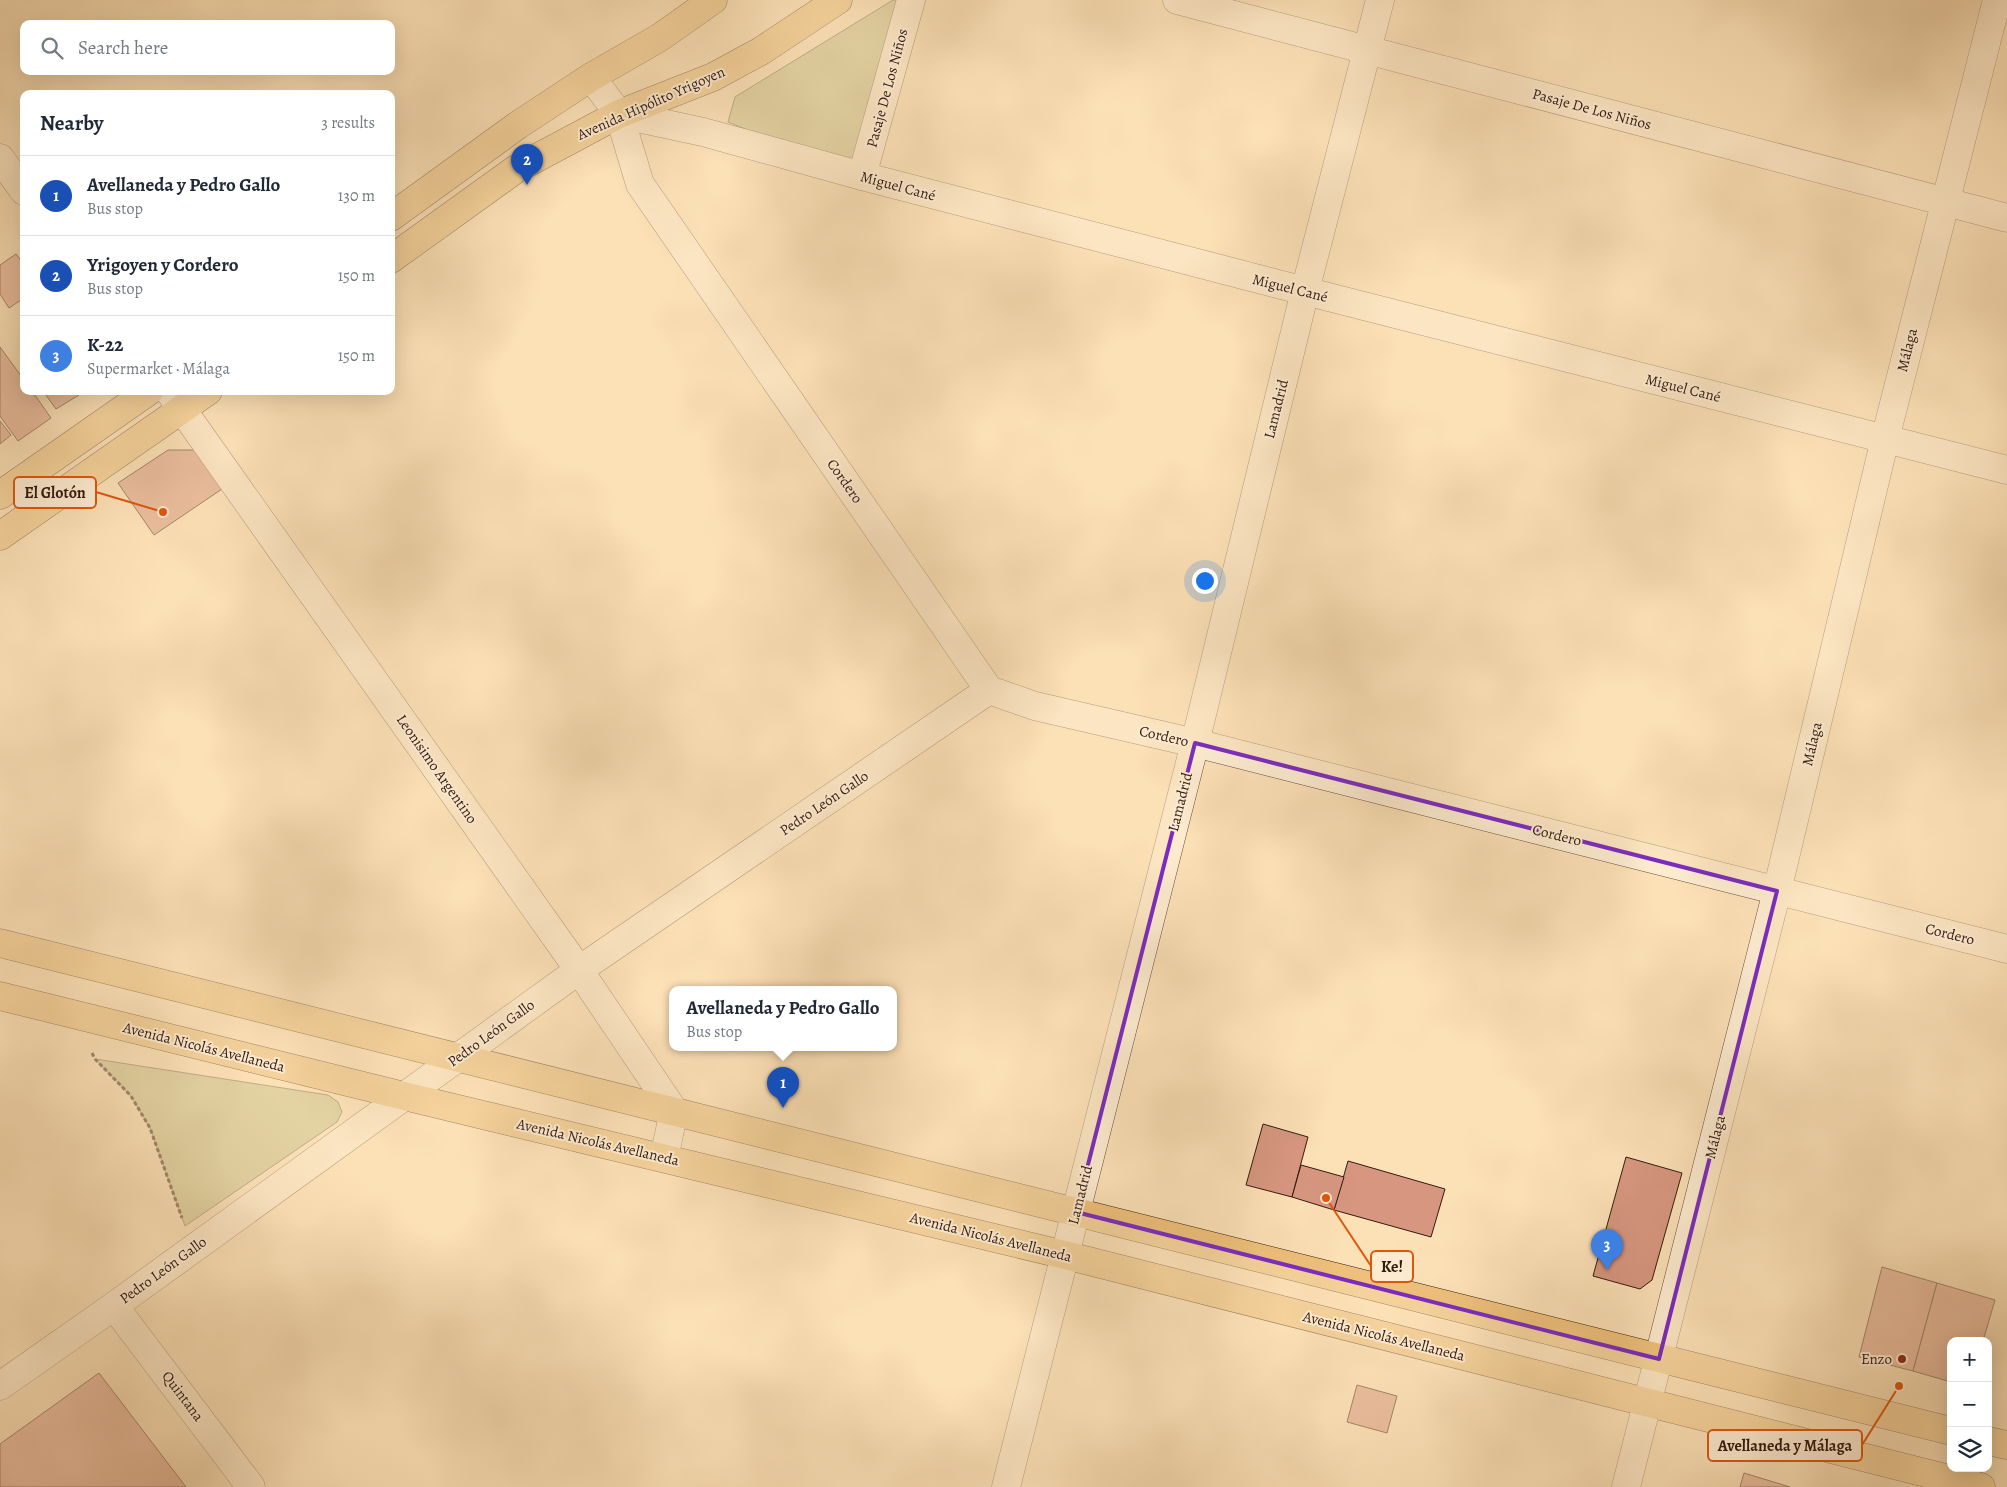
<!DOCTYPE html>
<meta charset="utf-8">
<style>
:root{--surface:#fff;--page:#f2f2f3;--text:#1f2937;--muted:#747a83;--line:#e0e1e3;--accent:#7c3aed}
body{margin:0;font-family:Alegreya,serif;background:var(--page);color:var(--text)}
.controls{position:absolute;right:15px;bottom:15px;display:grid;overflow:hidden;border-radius:10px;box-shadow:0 5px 20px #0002}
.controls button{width:45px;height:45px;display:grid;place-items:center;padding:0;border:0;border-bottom:1px solid var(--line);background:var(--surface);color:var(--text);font:25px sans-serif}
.you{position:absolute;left:1204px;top:580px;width:18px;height:18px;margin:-12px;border:4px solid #fff;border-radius:50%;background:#1a73e8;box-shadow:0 0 0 8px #1a73e833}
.badge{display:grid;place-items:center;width:32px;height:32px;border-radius:50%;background:var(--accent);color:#fff;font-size:16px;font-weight:700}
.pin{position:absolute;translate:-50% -41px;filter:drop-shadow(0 1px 2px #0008)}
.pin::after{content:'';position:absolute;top:26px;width:18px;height:15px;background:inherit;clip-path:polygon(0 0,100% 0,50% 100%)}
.popup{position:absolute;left:669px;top:986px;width:228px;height:65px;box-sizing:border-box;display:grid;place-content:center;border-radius:10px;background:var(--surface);filter:drop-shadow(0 1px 4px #0005);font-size:16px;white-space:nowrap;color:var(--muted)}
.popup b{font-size:19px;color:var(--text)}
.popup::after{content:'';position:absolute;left:50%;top:100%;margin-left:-10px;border:10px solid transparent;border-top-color:var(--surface)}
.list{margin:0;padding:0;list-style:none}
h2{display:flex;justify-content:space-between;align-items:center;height:65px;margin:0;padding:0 20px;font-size:21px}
h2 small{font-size:16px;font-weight:400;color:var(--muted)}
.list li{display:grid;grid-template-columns:32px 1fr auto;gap:15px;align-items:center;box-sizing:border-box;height:80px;padding:0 20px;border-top:1px solid var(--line)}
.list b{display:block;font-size:19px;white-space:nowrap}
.list p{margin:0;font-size:16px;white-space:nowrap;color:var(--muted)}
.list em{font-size:16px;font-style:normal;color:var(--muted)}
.icon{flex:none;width:28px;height:28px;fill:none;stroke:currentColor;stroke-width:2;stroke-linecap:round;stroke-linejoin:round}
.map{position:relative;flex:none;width:2007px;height:1487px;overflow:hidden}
.search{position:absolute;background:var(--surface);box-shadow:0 5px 20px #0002;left:20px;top:20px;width:375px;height:55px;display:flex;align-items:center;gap:12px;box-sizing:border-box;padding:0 18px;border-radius:10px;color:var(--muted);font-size:19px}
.panel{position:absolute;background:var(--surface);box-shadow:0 5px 20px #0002;left:20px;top:90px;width:375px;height:305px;border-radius:10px}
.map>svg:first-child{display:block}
.green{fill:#c6c089;stroke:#7c6d4c}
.building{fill:#d79680;stroke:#331a10}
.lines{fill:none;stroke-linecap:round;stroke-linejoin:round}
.minor-casing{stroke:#654c3a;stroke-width:29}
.major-casing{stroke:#331a10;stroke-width:29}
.path{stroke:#331a10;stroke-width:3;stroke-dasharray:4 2.5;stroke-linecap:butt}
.minor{stroke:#fdebd0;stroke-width:28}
.major{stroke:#eec07b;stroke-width:28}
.marked{fill:none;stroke:#7b2cbf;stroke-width:4;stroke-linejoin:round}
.poi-dot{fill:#8f2418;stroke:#fdebd0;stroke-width:2}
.labels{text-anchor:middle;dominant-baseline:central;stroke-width:4;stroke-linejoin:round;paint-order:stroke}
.street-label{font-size:15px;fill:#331a10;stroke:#fdebd0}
.poi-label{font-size:15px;fill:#331a10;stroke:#fdebd0;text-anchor:end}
.leader{fill:none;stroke:#df560c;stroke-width:2}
.callout-dot{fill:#df560c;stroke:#fdebd0;stroke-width:2}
.callout{fill:#fdebd0;stroke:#df560c;stroke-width:2}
.callout-label{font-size:16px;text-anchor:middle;font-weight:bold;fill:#331a10}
</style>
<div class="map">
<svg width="2007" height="1487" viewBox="0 0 2007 1487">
<rect width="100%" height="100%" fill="#fce0b6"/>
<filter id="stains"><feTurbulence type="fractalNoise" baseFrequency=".004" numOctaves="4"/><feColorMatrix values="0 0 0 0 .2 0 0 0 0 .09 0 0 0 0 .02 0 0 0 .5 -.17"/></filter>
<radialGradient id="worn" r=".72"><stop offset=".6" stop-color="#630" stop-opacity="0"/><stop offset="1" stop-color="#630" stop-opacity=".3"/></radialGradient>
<g class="green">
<path d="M893,0H911L862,176L728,122L735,97Z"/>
<path d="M95,1059L328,1095L338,1102L342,1112L337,1122L185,1226L150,1128L131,1096Z"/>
</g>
<g class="building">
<path d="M16,254L24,264V298L9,308L0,294V265Z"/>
<path d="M0,347L24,380V391H32L51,418L18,441L0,416Z"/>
<path d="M43,391H76L79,395L56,409Z"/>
<path d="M0,421L11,435L0,444Z"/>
<path d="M168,450H196L222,489L154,535L118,483Z"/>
<path d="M1263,1124L1308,1137L1292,1197L1246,1185Z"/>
<path d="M1626,1157L1682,1173L1652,1280L1640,1289L1593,1276Z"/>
<path d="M1348,1161L1445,1189L1431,1237L1334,1210Z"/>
<path d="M1301,1165L1344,1177L1334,1210L1292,1197Z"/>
<path d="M1882,1267L1937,1283L1913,1371L1859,1357Z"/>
<path d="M1937,1283L1995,1300L1983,1341H1951V1382L1913,1371Z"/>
<path d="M99,1373L186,1487H0V1444Z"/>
<path d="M1357,1385L1397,1396L1387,1433L1347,1422Z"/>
<path d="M1744,1473L1790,1487H1740Z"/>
</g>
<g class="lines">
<defs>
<g id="minor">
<path d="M1177,0L2007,218"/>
<path d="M591,77L619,114L703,132L862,176L1305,291L2007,470"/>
<path d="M619,114L640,184L989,690L1035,706L1195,743L2007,949"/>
<path d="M0,158L24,191"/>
<path d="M862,176L911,0"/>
<path d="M169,391L579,970L674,1111L664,1158"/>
<path d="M114,1306L251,1487"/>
<path d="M0,1386L114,1306L579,970L989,690"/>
<path d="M1006,1487L1195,743L1305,291L1380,0"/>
<path d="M1626,1487L1777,891L1885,439L1997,0"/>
</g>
<g id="major">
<path d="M391,217L518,125L591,77L659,38L713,0"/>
<path d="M391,259L516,169L619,114L713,77L761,51L838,0"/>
<path d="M0,495L149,391"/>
<path d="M0,536L208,391"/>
<path d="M0,943L1951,1431"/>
<path d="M0,996L404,1096L1065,1255L1981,1487"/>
<path d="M1988,1441L2007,1445"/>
</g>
</defs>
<use href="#minor" class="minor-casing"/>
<use href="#major" class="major-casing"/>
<path class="path" d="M92,1053L95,1059L131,1096L150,1128L182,1218"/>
<use href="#minor" class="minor"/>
<use href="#major" class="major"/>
</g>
<path d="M0 0H2007V1487H0ZM1195,743L1777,891L1659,1359L1076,1212Z" fill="#fce0b6" fill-opacity=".55" fill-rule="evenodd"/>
<path class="marked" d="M1195,743L1777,891L1659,1359L1076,1212Z"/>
<circle class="poi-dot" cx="1902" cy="1359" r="5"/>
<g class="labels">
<g class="street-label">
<text transform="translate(887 88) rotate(-75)">Pasaje De Los Niños</text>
<text transform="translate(651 103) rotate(-24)">Avenida Hipólito Yrigoyen</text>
<text transform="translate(1592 109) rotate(15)">Pasaje De Los Niños</text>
<text transform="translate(898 186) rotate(15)">Miguel Cané</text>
<text transform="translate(1290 288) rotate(14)">Miguel Cané</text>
<text transform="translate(1907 350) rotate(-76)">Málaga</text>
<text transform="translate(1683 388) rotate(14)">Miguel Cané</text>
<text transform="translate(1276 409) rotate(-76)">Lamadrid</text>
<text transform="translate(845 481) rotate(55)">Cordero</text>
<text transform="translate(1164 736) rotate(13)">Cordero</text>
<text transform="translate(1812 744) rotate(-77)">Málaga</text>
<text transform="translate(437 769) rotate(55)">Leonisimo Argentino</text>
<text transform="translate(1180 802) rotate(-76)">Lamadrid</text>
<text transform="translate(824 803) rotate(-34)">Pedro León Gallo</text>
<text transform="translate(1557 835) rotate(14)">Cordero</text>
<text transform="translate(1950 934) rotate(14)">Cordero</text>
<text transform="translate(491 1033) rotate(-36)">Pedro León Gallo</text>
<text transform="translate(204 1047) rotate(14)">Avenida Nicolás Avellaneda</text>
<text transform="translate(1715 1137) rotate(-76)">Málaga</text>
<text transform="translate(598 1142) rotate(13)">Avenida Nicolás Avellaneda</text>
<text transform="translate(1080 1195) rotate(-76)">Lamadrid</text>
<text transform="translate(991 1237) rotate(14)">Avenida Nicolás Avellaneda</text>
<text transform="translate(163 1270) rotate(-36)">Pedro León Gallo</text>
<text transform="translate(1384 1336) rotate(14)">Avenida Nicolás Avellaneda</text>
<text transform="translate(183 1396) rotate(53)">Quintana</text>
</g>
<g class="poi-label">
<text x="1892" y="1359">Enzo</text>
</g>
</g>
<path class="leader" d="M163 512L96 492M1326 1198L1371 1266M1899 1386L1862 1445"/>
<g class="callout-dot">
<circle cx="163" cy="512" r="5"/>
<circle cx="1326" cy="1198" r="5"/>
<circle cx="1899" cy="1386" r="5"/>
</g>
<g class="callout">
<rect x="14" y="477" width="82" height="31" rx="5"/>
<rect x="1371" y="1251" width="42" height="31" rx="5"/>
<rect x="1708" y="1430" width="154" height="31" rx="5"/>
</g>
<g class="callout-label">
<text x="55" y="498">El Glotón</text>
<text x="1392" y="1272">Ke!</text>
<text x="1785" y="1451">Avellaneda y Málaga</text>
</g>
<rect width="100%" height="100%" filter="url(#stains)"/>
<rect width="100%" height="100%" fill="url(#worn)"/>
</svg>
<div class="controls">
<button>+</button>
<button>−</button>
<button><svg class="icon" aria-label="layers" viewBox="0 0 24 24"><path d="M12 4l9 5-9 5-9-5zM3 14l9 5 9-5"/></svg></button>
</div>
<div class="you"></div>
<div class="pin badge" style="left:783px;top:1108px;background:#1a4fb4">1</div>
<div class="popup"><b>Avellaneda y Pedro Gallo</b>Bus stop</div>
<div class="pin badge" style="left:527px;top:185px;background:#1a4fb4">2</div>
<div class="pin badge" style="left:1607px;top:1270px;background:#3f7fe0">3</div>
<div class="search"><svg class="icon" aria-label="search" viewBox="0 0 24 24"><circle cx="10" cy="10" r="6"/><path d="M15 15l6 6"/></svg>Search here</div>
<section class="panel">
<h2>Nearby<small>3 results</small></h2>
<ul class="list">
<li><span class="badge" style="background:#1a4fb4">1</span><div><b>Avellaneda y Pedro Gallo</b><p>Bus stop</p></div><em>130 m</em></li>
<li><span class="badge" style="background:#1a4fb4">2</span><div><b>Yrigoyen y Cordero</b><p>Bus stop</p></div><em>150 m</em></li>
<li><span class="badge" style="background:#3f7fe0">3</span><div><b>K-22</b><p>Supermarket · Málaga</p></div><em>150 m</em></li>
</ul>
</section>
</div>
